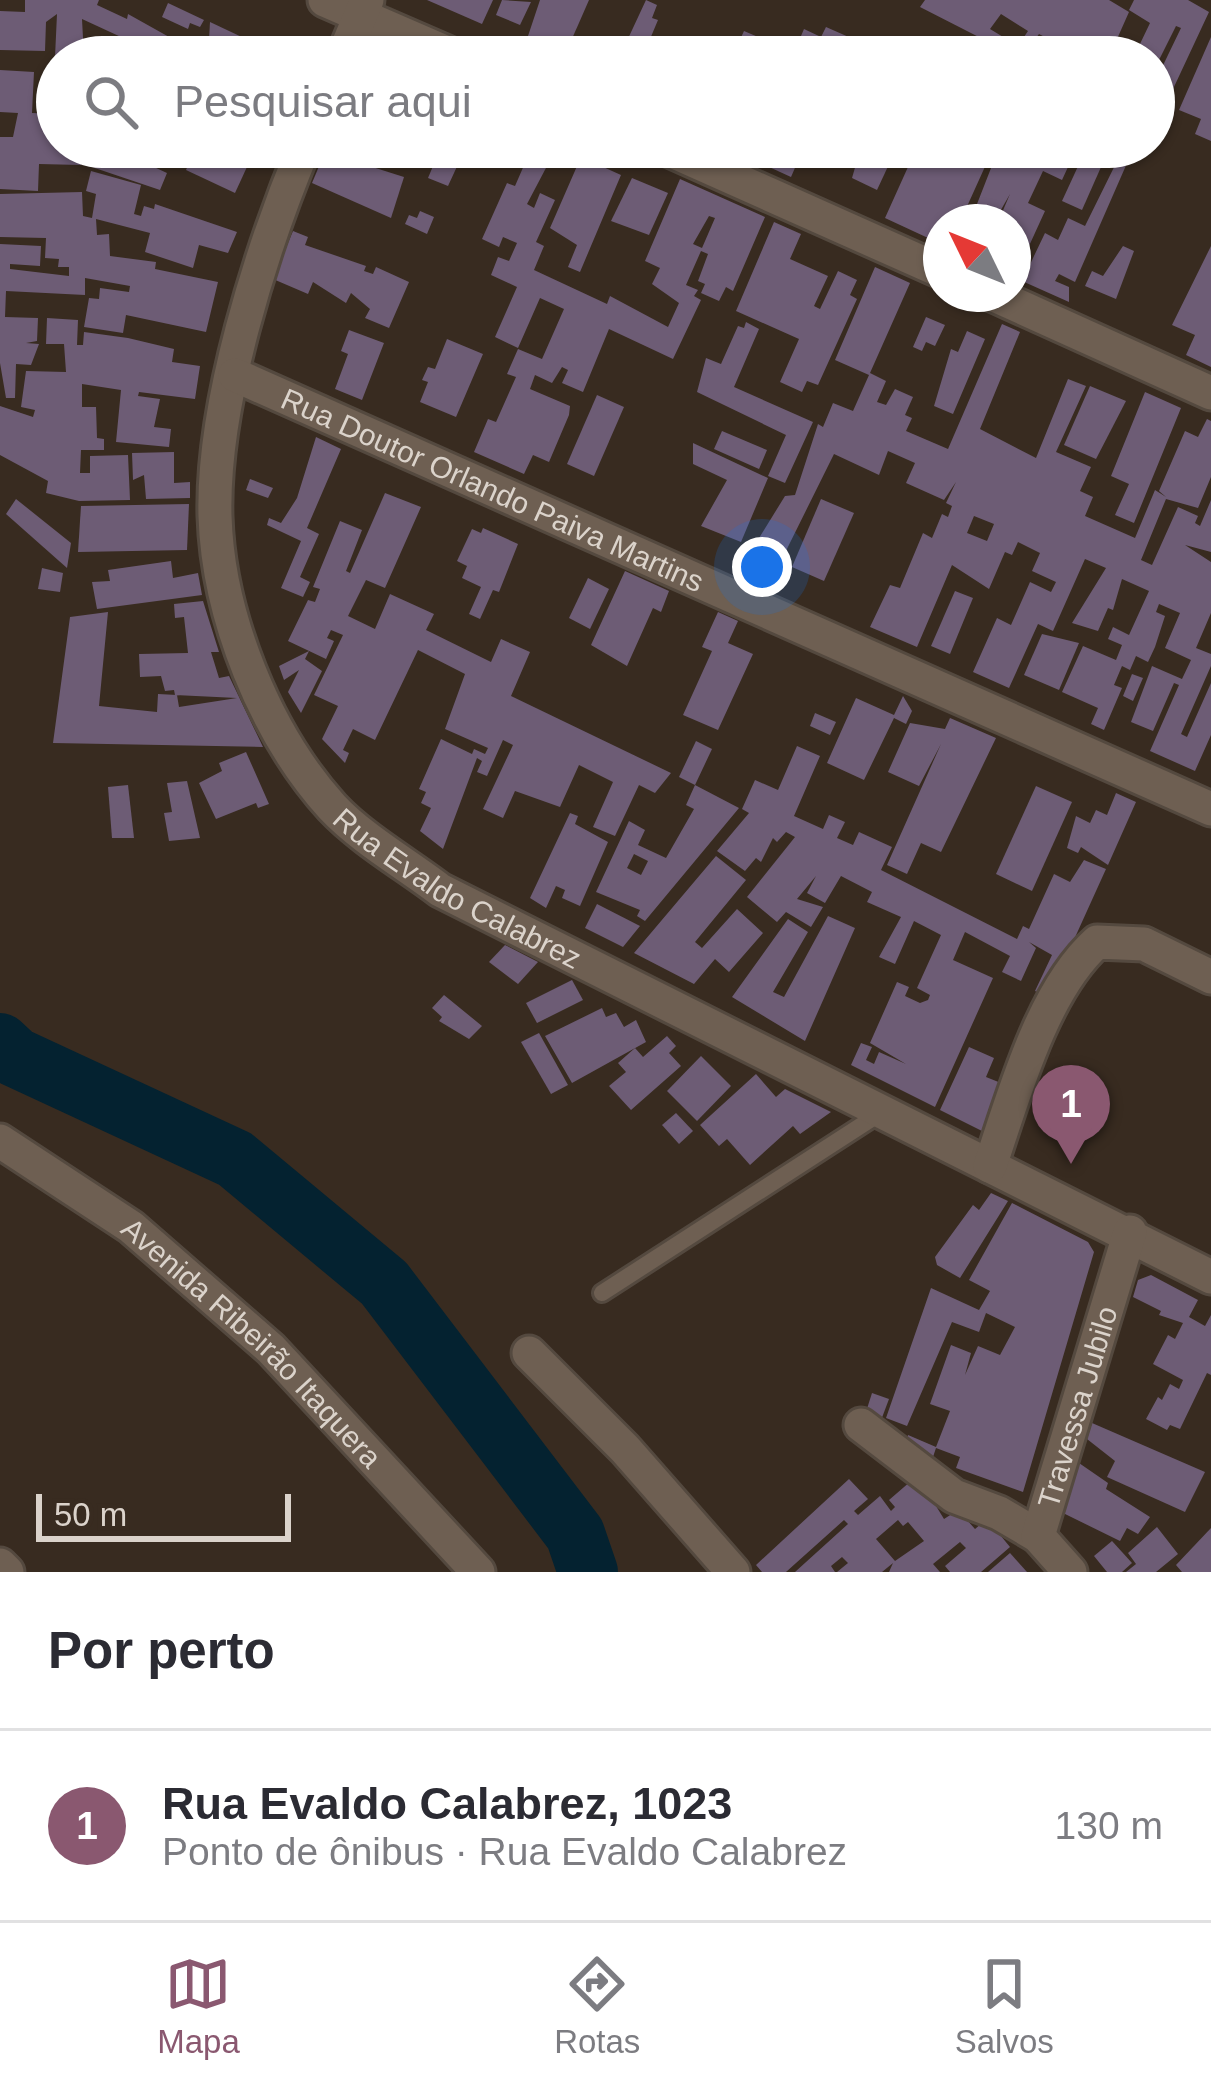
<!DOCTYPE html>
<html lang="pt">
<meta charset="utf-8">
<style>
:root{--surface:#fff;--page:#f2f2f3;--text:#2b2b33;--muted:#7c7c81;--line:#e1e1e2;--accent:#8a5870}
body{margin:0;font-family:Arial,sans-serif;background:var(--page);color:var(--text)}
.compass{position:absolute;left:923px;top:204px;width:108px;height:108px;border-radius:50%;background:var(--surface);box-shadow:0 3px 9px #0004;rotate:313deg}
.scale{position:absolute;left:36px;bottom:30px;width:255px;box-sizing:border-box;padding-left:12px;border:6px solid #dbd3cb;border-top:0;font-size:33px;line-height:42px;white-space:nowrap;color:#dbd3cb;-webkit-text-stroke:9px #382b20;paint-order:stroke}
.you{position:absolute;left:762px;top:567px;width:42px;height:42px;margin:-30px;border:9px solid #fff;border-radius:50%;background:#1a73e8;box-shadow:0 0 0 18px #1a73e833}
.badge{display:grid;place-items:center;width:78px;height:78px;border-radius:50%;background:var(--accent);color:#fff;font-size:39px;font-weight:700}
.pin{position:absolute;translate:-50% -99px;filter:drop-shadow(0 3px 6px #0008)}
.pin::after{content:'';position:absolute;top:63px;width:42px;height:36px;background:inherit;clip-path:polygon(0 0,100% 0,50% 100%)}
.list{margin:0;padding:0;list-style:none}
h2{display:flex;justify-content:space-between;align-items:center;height:156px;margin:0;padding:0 48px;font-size:51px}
h2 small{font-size:39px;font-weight:400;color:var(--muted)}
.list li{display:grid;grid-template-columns:78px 1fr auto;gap:36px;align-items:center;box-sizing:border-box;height:192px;padding:0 48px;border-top:3px solid var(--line)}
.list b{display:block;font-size:45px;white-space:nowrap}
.list p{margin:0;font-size:39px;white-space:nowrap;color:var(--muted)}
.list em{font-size:39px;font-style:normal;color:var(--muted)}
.icon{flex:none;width:66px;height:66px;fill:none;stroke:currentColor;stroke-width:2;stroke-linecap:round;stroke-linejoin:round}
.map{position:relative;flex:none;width:1211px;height:1572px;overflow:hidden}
.search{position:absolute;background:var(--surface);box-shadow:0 3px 9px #0004;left:36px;right:36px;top:36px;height:132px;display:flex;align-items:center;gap:30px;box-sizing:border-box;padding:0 42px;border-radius:66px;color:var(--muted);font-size:45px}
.sheet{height:348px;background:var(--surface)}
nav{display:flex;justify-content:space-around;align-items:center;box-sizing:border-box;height:168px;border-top:3px solid var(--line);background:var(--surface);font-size:33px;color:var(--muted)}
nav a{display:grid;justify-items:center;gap:6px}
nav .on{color:var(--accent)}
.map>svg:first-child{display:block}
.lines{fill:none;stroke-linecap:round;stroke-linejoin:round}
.river{stroke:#042230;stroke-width:60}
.building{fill:#6d5c75;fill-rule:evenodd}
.lane-casing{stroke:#54493f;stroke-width:22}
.street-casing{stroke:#54493f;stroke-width:39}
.lane{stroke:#6e5f52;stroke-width:16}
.street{stroke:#6e5f52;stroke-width:33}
.labels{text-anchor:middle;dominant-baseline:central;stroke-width:10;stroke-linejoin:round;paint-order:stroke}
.street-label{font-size:30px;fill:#dbd3cb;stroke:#382b20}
</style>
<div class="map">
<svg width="1211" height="1572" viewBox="0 0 1211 1572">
<rect width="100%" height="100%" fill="#382b20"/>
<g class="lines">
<path class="river" d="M0,1043L15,1057L235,1159L384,1283L575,1534L588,1572"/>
</g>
<g class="building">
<path d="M25,0H99L97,5L127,19L128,14L187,47L198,51L202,47L222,57H143L147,49L82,19L84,57H55L57,14L46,22L45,51L0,50V11L25,12Z"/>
<path d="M427,0H493L482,24Z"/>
<path d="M502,0L531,2L520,25L496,15Z"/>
<path d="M540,0H589L564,57H521Z"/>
<path d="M646,0L657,5L652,18L658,20L645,51L626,43Z"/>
<path d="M925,0H1109L1129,12L1109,57H1070L1073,52L1039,34L1027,50L1018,46L1028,31L1001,14L990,29L1018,46L1014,55L920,7Z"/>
<path d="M1134,0H1188L1209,12L1159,119L1154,116V84L1181,28L1176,26L1154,70V57L1127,56L1134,43L1139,46L1150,23L1129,10Z"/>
<path d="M168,3L204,20L200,27L190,23L188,29L162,17Z"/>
<path d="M210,22L246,39L239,54L209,40Z"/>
<path d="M826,27L851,38L843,57H792L804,29L821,37Z"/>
<path d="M744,31L786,49L783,57H732Z"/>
<path d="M1211,37V141L1195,134L1201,119L1179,110Z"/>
<path d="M0,70L34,72L32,113L57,114V147H80L81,165L39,164L38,191L0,189V137H13L18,113L0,112Z"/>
<path d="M91,147H163L154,167L167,173L160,190L83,164Z"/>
<path d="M196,147H230L252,156L235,193L186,170Z"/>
<path d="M408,147H466L448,186L428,178L436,159Z"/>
<path d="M532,147H557L527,204L534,208L540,193L555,200L536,242L544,246L534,270L607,304L610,296L668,327L679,303L652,284L660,268L645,261L680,179L765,217L733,291L726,287L719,301L701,293L705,284L698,281L708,254L701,251L686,285L698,290L694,296L701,300L673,359L609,329L583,392L562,383L568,370L562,367L552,383L535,375L530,389L570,406L569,415L549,462L533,455L524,474L474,452L488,419L496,422L516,377L507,374L518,349L542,359L564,309L540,298L518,348L495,337L517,287L491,275L498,257L509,261L517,243L503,237L499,247L482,239L507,183L515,186ZM709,216L715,218L702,248L693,244Z"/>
<path d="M776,147H804L791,177L767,166Z"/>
<path d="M861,147H897L877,190L852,178Z"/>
<path d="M917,147H1028L1025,152L1048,162L1055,147L1074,154L1062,180L1043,171L1028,203L1045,211L1013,281V222H998L1010,194L994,222H970L993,163L988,160L960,222H941V244L885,218Z"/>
<path d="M1124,147H1132L1131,154L1075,282L1059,274L1055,281L1069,287V302L1022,281L1045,233L1058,240L1068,218L1085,226Z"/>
<path d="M1086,149L1105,158L1082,210L1062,201Z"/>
<path d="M325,152L404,177L391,218L312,183Z"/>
<path d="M581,157L621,175L580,272L568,267L577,245L550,228Z"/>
<path d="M91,171L141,185L134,214L141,216L144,206L154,209L155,204L237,232L228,253L199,245L193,268L145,252L150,233L96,219L97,235L109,234L110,256L156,262L155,269L218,282L206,332L126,315L123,333L84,327L89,298L99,299L100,288L129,292L130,286L85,278V295L6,291L5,317L38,318L37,341L26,343L39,344L31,365L16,364L15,398H6L0,363V244L41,246L40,266L10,264V269L69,276V267H58L59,259L45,258L46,238L0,237V194L82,192L83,216L92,218L96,194L86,191Z"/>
<path d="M632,178L668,193L649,235L611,221Z"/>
<path d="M420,211L434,217L427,234L405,224L409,215L417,218Z"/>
<path d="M774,222L801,234L790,259L828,276L814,306L820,309L838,271L857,280L850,295L857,299L818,385L807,381L802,392L780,382L799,339L736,311Z"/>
<path d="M293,231L308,237L305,245L366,266L364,271L373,274L376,267L409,282L389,328L365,318L370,309L351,293L346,303L313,282L308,294L273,279Z"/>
<path d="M1123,246L1134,251L1116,299L1085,286L1092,271L1103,276Z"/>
<path d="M1211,246V367L1186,355L1195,335L1172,325Z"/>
<path d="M875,267L910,283L870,373L886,381L877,402L886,405L895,389L913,397L905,415L912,418L906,431L948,449L1002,324L1020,332L980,429L1036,458L1068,379L1086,386L1056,452L1091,467L1080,491L1093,497L1085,516L1135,538L1155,490L1166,497L1159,491L1185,431L1198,437L1207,419L1211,421V477L1198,508L1166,499L1141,560L1152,565L1178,507L1198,516L1195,523L1200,526L1211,500V552L1185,545L1211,562V613L1196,648L1211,654V666L1181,734L1187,737L1211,683V735L1195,771L1150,751L1179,685L1174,683L1153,731L1131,722L1152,666L1182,679L1191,660L1165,648L1180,613L1159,604L1156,612L1165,616L1155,647L1148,662L1136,656L1130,670L1122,666L1114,685L1122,688L1104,730L1091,724L1098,708L1062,692L1083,646L1116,660L1122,645L1108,639L1113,627L1129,635L1149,591L1122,579L1113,610L1108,608L1098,631L1072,623L1106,568L1085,559L1053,631L1038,624L1009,688L973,672L997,618L1011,625L1030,582L1051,592L1056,582L1032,571L1040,553L1018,542L1012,555L1005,552L989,589L952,565L917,647L870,627L890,585L900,588L923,533L932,538L942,514L948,517L952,506L946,503L956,482L944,500L906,483L915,463L888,451L879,475L834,454L778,567L751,551L785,496L795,495L818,424L823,427L833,403L853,411L869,375L835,360ZM974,516L994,524L987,541L967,533Z"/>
<path d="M926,317L945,325L935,346L926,342L922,351L913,347Z"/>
<path d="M47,318L78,320L77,345H83L84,332L128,338L174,349L172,362L200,366L195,399L139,392L138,396L160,399L154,427L171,429L169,447L116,442L121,390L82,384V407H96L97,438L104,439V450H81L80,473H90V456L128,455L130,500L79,501L46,493L48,481L0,455V406L33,417L35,410L21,407L26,371L66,372L64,344H46Z"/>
<path d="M746,322L759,329L734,387L813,422L785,483L768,476L786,435L697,392L706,358L721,364L738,326L744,328Z"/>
<path d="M349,330L384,343L362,400L335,389L348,354L341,351Z"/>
<path d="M967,331L985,339L953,414L934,406L951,349L958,352Z"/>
<path d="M447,339L483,354L456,417L420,402L428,382L422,380L428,367L435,369Z"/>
<path d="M1090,386L1126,401L1096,459L1064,445Z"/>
<path d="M1145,392L1181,408L1134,523L1115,515L1129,484L1111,476Z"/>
<path d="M597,395L624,407L594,476L567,464Z"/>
<path d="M722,431L767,450L759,469L714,449Z"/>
<path d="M316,437L341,449L307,528L319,534L300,577L310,582L303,597L281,588L301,541L267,525L269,518L281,523L297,498Z"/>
<path d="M693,443L768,478L741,542L701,526L727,480L693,464Z"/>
<path d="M174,452V483L190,482V498L146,499L144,475L133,480L132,453Z"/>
<path d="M250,479L273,488L268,498L246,490Z"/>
<path d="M385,493L421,507L385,588L366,580L348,616L375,629L390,594L434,614L426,630L491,662L501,639L530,652L511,696L671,773L655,793L639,785L615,836L593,827L613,782L579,765L560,807L515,791L503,818L483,809L513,745L503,740L487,776L477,772L482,761L477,758L443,849L420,831L431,808L421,803L426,792L419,789L441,739L472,754L474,749L485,754L488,748L445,729L465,674L418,650L375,740L353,729L343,750L349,753L345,763L322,739L338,706L314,695L343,635L331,630L327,638L334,641L326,659L288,641L308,600L315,602L320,589L313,587L340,521L362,530L346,571L350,573Z"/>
<path d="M16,499L71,543L67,568L6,514Z"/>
<path d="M821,499L854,513L824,581L792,567Z"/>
<path d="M189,504L187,550L78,552L81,506Z"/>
<path d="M483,528L518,544L499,592L493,590L480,619L469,614L481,587L462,578L467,566L457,561L472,529L481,533Z"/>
<path d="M171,561L173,578L198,573L202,595L97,609L92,582L110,581L108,570Z"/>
<path d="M42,568L63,573L60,592L38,589Z"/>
<path d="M625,571L669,591L661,612L653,608L627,666L591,645Z"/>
<path d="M588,578L609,589L590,629L569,618Z"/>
<path d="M955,591L973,598L950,654L931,646Z"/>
<path d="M203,601L219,652H211L219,678L229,676L263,747L53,743L70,617L108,612L99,706L157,712L158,694L177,695L179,707L237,698L175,695L174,690L165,691L161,676L140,677L139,654L188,653L184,617L175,618L174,604Z"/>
<path d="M718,612L738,621L728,643L753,654L718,730L683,715L712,651L702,647Z"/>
<path d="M1042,634L1079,643L1059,690L1024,675Z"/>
<path d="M309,651L305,659L322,671L301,713L288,692L299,670L284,680L279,666Z"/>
<path d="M1132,674L1143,678L1133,701L1123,696Z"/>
<path d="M903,696L912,711L906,724L894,718L864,780L827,763L856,698L894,715Z"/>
<path d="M815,713L836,722L830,735L810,726Z"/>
<path d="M950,718L996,738L941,852L921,843L907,874L887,865L941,744L919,786L888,772L910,723L945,729Z"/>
<path d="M696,741L712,749L695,785L679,777Z"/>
<path d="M797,746L820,756L794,816L823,829L829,815L845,822L837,838L853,845L859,832L892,847L881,870L1017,939L1023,926L1029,929L1054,874L1070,882L1084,860L1106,869L1048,997L1035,991L1052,955L1029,942L1036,948L1021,981L1002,972L1010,956L965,932L953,960L993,978L935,1107L851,1065L861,1043L872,1047L866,1060L874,1064L879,1052L906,1064L870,1043L897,982L909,987L905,996L920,1003L928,1000L930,995L917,988L941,935L914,921L895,964L879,957L901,917L867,902L872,892L841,876L825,903L807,893L816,876L797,899L823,907L811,927L786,912L777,922L747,897L795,837L786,832L777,842L773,838L761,862L756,858L745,871L717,851L749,813L742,809L755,780L778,790Z"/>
<path d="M246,752L269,804L258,808L256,803L216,819L199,783L222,771L219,763Z"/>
<path d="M187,781L200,838L169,841L164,813L172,812L167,783Z"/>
<path d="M128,785L134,838H112L108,787Z"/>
<path d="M695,785L739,808L645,921L637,916L640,910L596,892L629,821L645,830L638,845L666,858L694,809L686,805ZM634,854L648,861L641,875L627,868Z"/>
<path d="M1036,786L1072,802L1032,891L996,874Z"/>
<path d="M1116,793L1136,802L1108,865L1081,847L1078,853L1067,848L1076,816L1090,823L1096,810L1107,815Z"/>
<path d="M570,813L578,816L575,824L608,842L580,906L562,898L565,890L556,886L546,908L530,898Z"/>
<path d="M716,856L746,880L695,942L702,948L737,909L763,933L729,972L715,959L694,984L634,953Z"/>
<path d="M597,904L640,926L623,947L585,928Z"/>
<path d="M828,916L855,928L805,1041L732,997L788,919L808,932L773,992L784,997Z"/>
<path d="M505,945L538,962L518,984L489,962Z"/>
<path d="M572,980L583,1000L537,1023L526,1003Z"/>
<path d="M444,995L482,1026L469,1039L439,1021L442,1017L432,1008Z"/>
<path d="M602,1008L606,1017L616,1013L624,1027L636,1020L646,1042L572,1083L545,1036Z"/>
<path d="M539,1033L568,1085L551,1094L521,1042Z"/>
<path d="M667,1036L676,1046L669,1053L681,1066L631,1110L609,1086L626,1072L618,1063L635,1048L643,1057Z"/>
<path d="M969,1047L994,1058L986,1077L1001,1083L988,1111L995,1114L986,1133L940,1110Z"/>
<path d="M701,1056L731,1086L697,1121L667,1091Z"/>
<path d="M756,1074L776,1097L785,1089L831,1112L800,1134L793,1126L750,1165L727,1139L719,1146L700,1125Z"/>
<path d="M676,1113L693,1131L679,1144L662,1125Z"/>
<path d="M991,1193L1008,1201L960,1278L937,1265L935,1257L973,1205L979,1210Z"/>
<path d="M1012,1203L1088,1242L1094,1252L1023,1492L956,1468L960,1457L936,1448L932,1460L904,1449L908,1435L936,1447L950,1411L930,1404L951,1345L971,1353L965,1375L978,1346L1000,1355L1015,1327L986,1313L979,1332L952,1322L907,1426L886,1418L931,1288L979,1310L990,1291L969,1280Z"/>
<path d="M1151,1275L1198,1300L1189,1317L1205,1326L1211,1315V1375L1207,1373L1180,1429L1170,1425L1167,1430L1146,1419L1158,1397L1162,1400L1170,1384L1179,1389L1183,1380L1153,1364L1168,1335L1175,1339L1183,1323L1159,1315L1161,1311L1133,1297L1138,1280Z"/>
<path d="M872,1393L889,1399L880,1423L865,1415Z"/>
<path d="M1092,1423L1205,1472L1185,1512L1107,1477L1115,1461L1087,1439Z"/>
<path d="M1079,1463L1108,1483L1106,1489L1150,1517L1138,1534L1127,1528L1120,1541L1063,1513Z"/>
<path d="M849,1479L868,1499L854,1511L858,1515L880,1496L891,1511L895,1507L889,1500L911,1481L920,1492L925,1488L944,1519L958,1510L975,1529L994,1513L996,1530L1010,1547L981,1572H950L945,1566L966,1548L960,1542L933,1564L940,1572H889L893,1563L882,1572H837L848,1563L842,1557L831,1566L835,1572H795L848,1524L844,1520L786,1572H762L756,1565ZM898,1520L903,1526L908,1522L924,1541L895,1561L876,1539Z"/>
<path d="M1157,1527L1178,1554L1156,1572H1126L1136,1564L1128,1553Z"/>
<path d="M1211,1528V1572H1182L1176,1565Z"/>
<path d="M1112,1541L1132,1563L1122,1572H1107L1094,1556Z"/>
<path d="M1010,1553L1027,1572H988Z"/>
</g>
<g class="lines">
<defs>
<path id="lane" d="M602,1293L879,1114"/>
<g id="street">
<path d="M325,0L456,57"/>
<path d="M343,57L367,0"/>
<path id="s1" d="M304,147C261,250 212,405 215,516C218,616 265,733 332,807C362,839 406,864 440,890L1211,1277"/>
<path d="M663,147L941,271"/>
<path d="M992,294L1211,393"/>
<path id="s2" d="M235,375L1211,809"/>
<path id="s3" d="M0,1141L131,1227L271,1349L478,1572"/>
<path d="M990,1166C1013,1098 1042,991 1097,942L1144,944L1211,977"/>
<path d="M529,1353L625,1449L733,1572"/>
<path d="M861,1425L954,1496L999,1513L1038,1536"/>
<path d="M0,1565L7,1572"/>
<path id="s4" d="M1070,1572L1038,1536L1130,1232"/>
</g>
</defs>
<use href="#lane" class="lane-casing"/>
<use href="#street" class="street-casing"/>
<use href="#lane" class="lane"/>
<use href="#street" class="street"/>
</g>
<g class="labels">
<g class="street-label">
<text stroke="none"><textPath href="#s2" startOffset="282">Rua Doutor Orlando Paiva Martins</textPath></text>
<text stroke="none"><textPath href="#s1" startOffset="852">Rua Evaldo Calabrez</textPath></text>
<text stroke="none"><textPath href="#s3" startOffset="324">Avenida Ribeirão Itaquera</textPath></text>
<text stroke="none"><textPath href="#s4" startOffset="183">Travessa Jubilo</textPath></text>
</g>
</g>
</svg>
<svg class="compass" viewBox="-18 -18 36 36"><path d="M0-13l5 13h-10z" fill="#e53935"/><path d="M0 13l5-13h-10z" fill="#7c7c81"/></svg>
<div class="scale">50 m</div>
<div class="you"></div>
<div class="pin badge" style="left:1071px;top:1164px">1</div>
<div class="search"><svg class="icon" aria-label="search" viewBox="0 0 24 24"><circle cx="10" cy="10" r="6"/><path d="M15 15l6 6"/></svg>Pesquisar aqui</div>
</div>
<section class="sheet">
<h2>Por perto<small></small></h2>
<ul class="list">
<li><span class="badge">1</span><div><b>Rua Evaldo Calabrez, 1023</b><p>Ponto de ônibus · Rua Evaldo Calabrez</p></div><em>130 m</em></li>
</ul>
</section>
<nav>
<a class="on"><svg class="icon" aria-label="map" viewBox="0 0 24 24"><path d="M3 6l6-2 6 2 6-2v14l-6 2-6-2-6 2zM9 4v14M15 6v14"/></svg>Mapa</a>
<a><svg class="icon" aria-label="directions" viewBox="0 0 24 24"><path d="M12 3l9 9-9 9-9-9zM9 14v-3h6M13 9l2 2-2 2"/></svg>Rotas</a>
<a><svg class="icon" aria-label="saved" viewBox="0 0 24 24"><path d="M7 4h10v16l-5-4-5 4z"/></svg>Salvos</a>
</nav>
